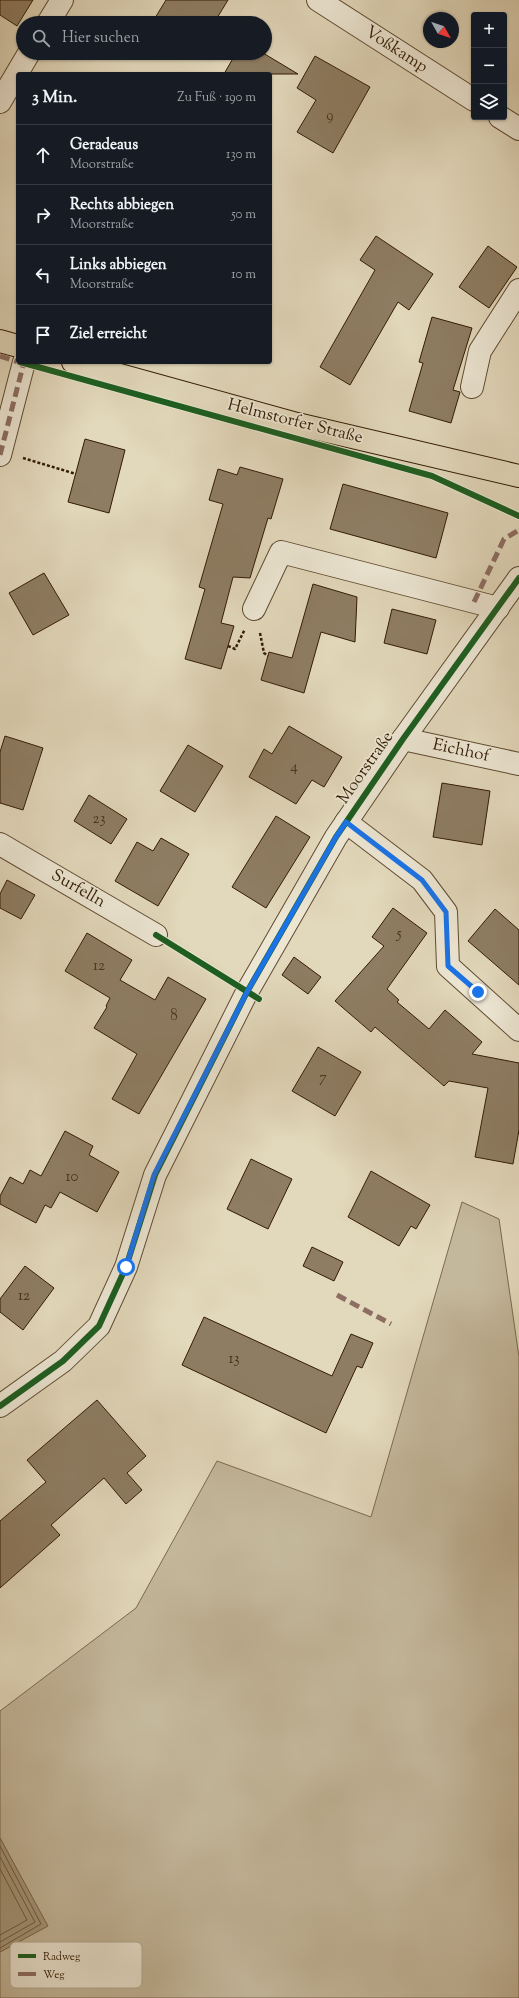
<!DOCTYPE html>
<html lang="de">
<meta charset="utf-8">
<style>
:root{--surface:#171b24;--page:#242831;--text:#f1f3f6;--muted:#9ea1a6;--line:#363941}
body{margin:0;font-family:"Sorts Mill Goudy",serif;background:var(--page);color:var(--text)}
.controls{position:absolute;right:12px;top:12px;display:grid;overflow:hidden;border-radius:4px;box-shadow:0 1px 3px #0004}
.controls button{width:36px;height:36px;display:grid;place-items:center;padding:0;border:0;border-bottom:1px solid var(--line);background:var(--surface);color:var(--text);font:20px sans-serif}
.compass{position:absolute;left:423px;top:12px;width:36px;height:36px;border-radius:50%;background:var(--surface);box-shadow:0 1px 3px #0004;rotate:130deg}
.stop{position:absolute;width:12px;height:12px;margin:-9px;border:3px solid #1a73e8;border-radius:50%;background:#fff}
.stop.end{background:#1a73e8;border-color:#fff;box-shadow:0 1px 4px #0008}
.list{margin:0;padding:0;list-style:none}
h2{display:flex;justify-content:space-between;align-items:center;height:52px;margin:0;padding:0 16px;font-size:17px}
h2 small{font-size:13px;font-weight:400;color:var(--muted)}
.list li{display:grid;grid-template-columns:26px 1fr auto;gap:12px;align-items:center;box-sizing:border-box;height:60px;padding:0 16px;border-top:1px solid var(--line)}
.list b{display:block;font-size:15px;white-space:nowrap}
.list p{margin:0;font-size:13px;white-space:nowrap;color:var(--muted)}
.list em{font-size:13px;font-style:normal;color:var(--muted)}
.icon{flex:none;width:22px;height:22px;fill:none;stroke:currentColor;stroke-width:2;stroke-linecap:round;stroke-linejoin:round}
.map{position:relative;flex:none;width:519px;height:1998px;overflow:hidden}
.search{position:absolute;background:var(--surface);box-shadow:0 1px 3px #0004;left:16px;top:16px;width:256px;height:44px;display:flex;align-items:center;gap:10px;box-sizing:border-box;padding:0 14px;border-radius:22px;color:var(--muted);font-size:15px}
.panel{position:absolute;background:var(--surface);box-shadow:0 1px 3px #0004;left:16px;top:72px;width:256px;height:292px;border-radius:4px}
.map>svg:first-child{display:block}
.green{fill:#c4b89c;stroke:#7c6a50}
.water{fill:#a6987c;stroke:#78664c}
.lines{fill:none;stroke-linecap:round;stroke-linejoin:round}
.shore{stroke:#6c5a40;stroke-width:1}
.building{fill:#8e7d63;stroke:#331b03}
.minor-casing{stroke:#5f4a31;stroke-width:24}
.major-casing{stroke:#331b03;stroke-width:24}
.path{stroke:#331b03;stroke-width:2.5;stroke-dasharray:3 2;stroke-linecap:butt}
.minor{stroke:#ece6d3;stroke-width:22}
.major{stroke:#e2d8bb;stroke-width:22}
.quiet{stroke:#8d6e63;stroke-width:5;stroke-dasharray:10 5;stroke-linecap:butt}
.cycleway-casing{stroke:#ece6d3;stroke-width:8}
.cycleway{stroke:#1b5e20;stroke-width:6}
.route{stroke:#1a73e8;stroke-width:5}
.labels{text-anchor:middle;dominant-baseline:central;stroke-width:3.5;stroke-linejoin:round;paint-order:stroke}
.number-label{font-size:15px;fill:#4a341b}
.street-label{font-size:17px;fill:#331b03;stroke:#ece6d3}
.key{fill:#ece6d3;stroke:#b4a995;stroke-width:1}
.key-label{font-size:11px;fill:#331b03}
</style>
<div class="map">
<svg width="519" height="1998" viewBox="0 0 519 1998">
<rect width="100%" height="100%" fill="#e2d8bb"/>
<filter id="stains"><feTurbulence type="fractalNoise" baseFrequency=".005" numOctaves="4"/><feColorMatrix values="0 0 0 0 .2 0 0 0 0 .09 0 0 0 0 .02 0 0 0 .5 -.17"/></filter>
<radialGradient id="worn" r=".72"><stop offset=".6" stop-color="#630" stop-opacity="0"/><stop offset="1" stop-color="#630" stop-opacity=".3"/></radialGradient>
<path class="green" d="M462,1202L499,1219L519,1357V1998H0V1952L47,1926L0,1838V1711L136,1608L217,1461L371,1517Z"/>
<path class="water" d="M0,1838L48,1926L0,1952Z"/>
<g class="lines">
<g class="shore">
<path d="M0,1846L41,1924L0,1948"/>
<path d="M0,1857L35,1922L0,1942"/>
<path d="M0,1869L27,1920L0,1935"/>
</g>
</g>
<g class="building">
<path d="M0,0H33L17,26L0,15Z"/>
<path d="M166,0H228L214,23H152Z"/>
<path d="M236,53H263L298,74H224Z"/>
<path d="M315,56L370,87L333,153L297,132L316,100L297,88Z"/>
<path d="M376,236L433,274L409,310L398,302L350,385L320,367L375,270L360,260Z"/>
<path d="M488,246L517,267L489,308L459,287Z"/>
<path d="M432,317L472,328L453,390L460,392L451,423L409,411L423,363L419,362Z"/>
<path d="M85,439L125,450L109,513L68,502Z"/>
<path d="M240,467L283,479L271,519L268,518L250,578L233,577L221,623L234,626L221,669L185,659L205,589L199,587L223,504L209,500L218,469L237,475Z"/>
<path d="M343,484L448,513L436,558L330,529Z"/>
<path d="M44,573L69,615L33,635L9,593Z"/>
<path d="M313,584L357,597L355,642L321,632L304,693L261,680L269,652L292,658Z"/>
<path d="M392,609L436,620L427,654L384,643Z"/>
<path d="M289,726L342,757L324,787L312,780L296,804L249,777L264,749L272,754Z"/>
<path d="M5,736L43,748L23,810L0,803V752Z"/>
<path d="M188,745L223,766L195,812L160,791Z"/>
<path d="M442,783L490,791L482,845L433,837Z"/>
<path d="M89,795L127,819L111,844L74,821Z"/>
<path d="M276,816L310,837L266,908L232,887Z"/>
<path d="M161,838L189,854L158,906L115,881L137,842L153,851Z"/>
<path d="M7,880L35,895L21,919L0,908V894Z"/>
<path d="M393,908L427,933L387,989L399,1000L397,1002L429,1029L445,1010L482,1042L472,1054L519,1063V1130L513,1164L475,1157L488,1088L449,1081L444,1086L375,1027L371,1032L335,1001L384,946L372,937Z"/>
<path d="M495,909L519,930V985L468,941Z"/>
<path d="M87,933L132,960L120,980L155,1000L168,977L206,999L139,1114L112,1099L137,1054L94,1028L107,1007L106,1006L110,998L65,971Z"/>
<path d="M294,957L321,977L308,994L282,975Z"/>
<path d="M318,1047L361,1072L335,1116L292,1091Z"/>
<path d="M65,1131L93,1146L89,1155L119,1172L97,1212L60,1192L51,1208L45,1205L36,1223L0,1204V1196L10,1177L23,1184L30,1170L41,1176Z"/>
<path d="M251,1159L292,1179L268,1229L227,1209Z"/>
<path d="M371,1171L430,1205L416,1229L411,1226L399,1246L348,1217Z"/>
<path d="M312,1247L343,1262L334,1281L303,1266Z"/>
<path d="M25,1266L54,1288L23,1330L0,1312V1299Z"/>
<path d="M204,1317L332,1376L351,1334L373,1343L362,1368L357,1366L326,1433L182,1365Z"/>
<path d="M97,1400L146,1456L127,1473L142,1490L126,1504L104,1478L51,1525L60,1535L0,1588V1521L46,1482L27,1460Z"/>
</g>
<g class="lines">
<defs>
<g id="minor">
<path d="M318,0L474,100"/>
<path d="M48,23L62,0"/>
<path d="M0,102L29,53"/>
<path d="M500,117L519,129"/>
<path d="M472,387L480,351L519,290"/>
<path d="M0,455L24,362"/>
<path d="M254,609L281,552L498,608"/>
<path d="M403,739L519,764"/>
<path d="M346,822L422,880L446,912L448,966L519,1030"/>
<path d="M0,844L156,935"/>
<path d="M0,1406L63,1361L99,1326L126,1267L155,1175L247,992L336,837L403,739L519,578"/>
</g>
<g id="major">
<path d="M0,341L18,346"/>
<path d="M73,362L297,424L519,476"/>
</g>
</defs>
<use href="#minor" class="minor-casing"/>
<use href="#major" class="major-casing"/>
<g class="path">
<path d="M23,458L76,474"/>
<path d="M260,633L264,653L268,656"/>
<path d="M228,646L235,649L245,629"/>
<path d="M518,1133H519"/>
</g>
<use href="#minor" class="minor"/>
<use href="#major" class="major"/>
<g class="quiet">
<path d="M0,356L18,362"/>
<path d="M0,455L24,362"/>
<path d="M474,602L504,539L519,530"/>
<path d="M337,1295L391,1324"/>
</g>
<defs>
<g id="cycleway">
<path d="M20,362L432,476L519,516"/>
<path d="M156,935L259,999"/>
<path d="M0,1406L63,1361L99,1326L126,1267L155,1175L247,992L336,837L403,739L519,578"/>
</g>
</defs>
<use href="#cycleway" class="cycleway-casing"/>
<use href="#cycleway" class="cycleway"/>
</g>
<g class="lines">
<path class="route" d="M126,1267L154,1175L247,992L336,837L346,822L422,880L446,912L448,966L478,992"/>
</g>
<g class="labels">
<g class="number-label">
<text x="330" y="116">9</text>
<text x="294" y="767">4</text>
<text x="99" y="819">23</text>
<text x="399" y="934">5</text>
<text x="99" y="966">12</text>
<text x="174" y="1016">8</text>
<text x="323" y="1078">7</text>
<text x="72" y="1177">10</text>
<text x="24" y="1296">12</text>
<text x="234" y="1359">13</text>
</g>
<g class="street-label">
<text transform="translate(396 50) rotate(33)">Voßkamp</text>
<text transform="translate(295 422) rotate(14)">Helmstorfer Straße</text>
<text transform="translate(461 751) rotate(12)">Eichhof</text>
<text transform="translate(366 768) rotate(-55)">Moorstraße</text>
<text transform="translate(78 889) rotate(30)">Surfelln</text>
</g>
</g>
<rect x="10" y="1942" width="132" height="46" rx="6" class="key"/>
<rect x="18" y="1954" width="18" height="4" fill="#1b5e20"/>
<rect x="18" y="1972" width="18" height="4" fill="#8d6e63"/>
<g class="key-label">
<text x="43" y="1960">Radweg</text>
<text x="43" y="1978">Weg</text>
</g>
<rect width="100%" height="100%" filter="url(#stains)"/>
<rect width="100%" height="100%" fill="url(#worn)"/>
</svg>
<div class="controls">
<button>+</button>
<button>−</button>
<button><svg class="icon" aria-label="layers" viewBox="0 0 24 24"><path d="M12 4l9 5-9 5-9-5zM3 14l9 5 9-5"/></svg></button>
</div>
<svg class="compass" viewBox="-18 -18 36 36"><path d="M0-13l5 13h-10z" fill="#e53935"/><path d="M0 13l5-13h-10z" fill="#9ea1a6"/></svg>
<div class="stop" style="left:126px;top:1267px"></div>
<div class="stop end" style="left:478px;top:992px"></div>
<div class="search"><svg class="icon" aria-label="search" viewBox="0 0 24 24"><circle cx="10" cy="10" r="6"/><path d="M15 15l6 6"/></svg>Hier suchen</div>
<section class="panel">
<h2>3 Min.<small>Zu Fuß · 190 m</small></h2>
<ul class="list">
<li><svg class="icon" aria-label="ahead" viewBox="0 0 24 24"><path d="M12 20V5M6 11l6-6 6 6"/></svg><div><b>Geradeaus</b><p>Moorstraße</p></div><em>130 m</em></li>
<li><svg class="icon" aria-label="right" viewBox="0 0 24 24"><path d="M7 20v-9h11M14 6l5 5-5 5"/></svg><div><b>Rechts abbiegen</b><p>Moorstraße</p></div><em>50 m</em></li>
<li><svg class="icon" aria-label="left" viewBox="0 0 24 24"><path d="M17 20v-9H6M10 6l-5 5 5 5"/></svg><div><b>Links abbiegen</b><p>Moorstraße</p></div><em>10 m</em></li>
<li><svg class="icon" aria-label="arrive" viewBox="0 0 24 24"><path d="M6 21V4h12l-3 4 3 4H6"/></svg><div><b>Ziel erreicht</b></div></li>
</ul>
</section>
</div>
